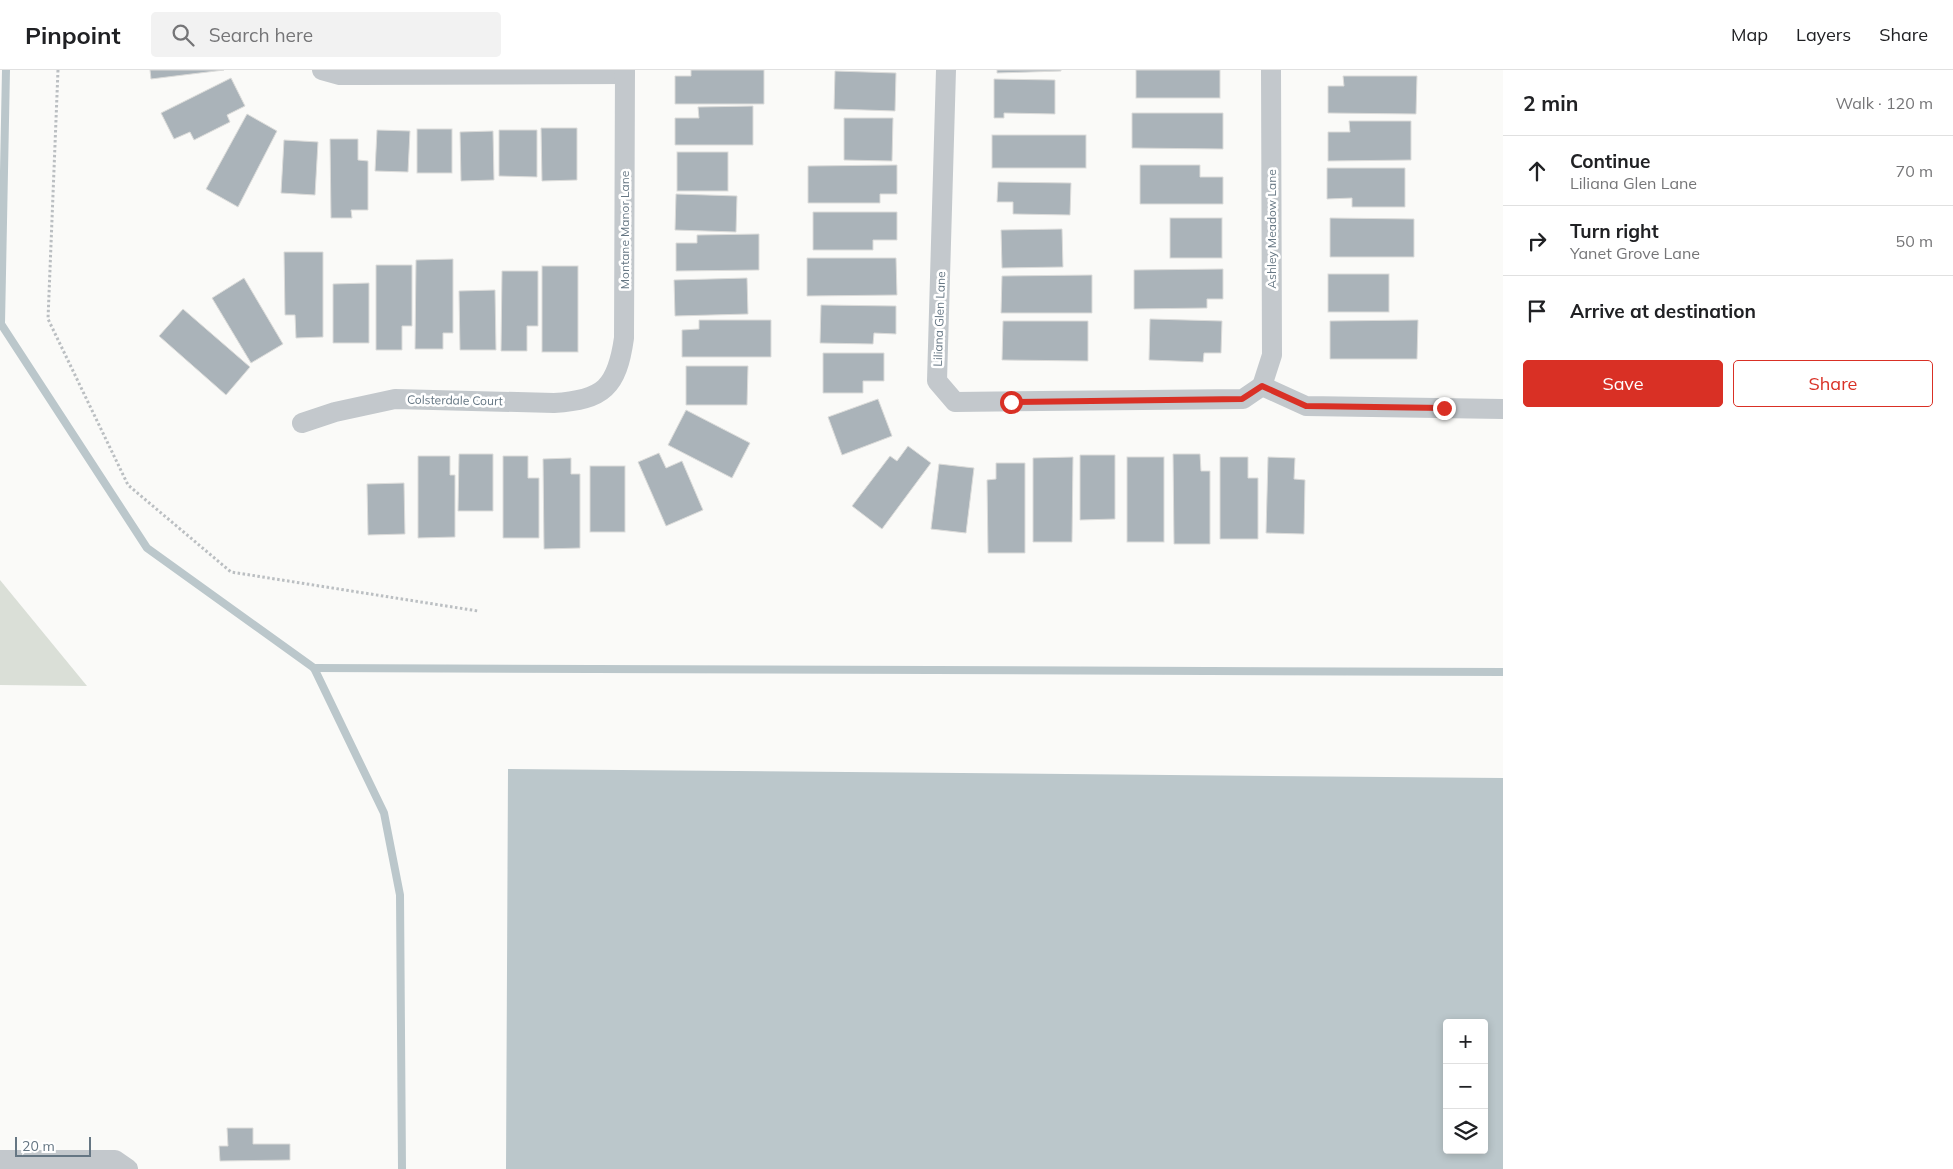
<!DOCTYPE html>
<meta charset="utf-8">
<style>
:root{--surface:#fff;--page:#f2f2f2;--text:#202124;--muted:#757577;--line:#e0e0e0;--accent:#d93025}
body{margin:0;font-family:Mulish,sans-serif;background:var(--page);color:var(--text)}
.controls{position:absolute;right:15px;bottom:15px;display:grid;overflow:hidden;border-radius:5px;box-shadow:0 2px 8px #0003}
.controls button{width:45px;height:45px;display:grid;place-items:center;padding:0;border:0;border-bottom:1px solid var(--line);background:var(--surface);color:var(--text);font:25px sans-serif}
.scale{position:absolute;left:15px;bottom:12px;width:76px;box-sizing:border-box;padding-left:5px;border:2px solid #657683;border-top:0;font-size:14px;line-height:18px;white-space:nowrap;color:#657683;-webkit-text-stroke:4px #fff;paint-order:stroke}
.stop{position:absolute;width:15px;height:15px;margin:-11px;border:4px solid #d93025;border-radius:50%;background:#fff}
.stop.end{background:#d93025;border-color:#fff;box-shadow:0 1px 5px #0008}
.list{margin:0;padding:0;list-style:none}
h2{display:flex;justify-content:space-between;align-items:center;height:65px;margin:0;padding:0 20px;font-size:21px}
h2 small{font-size:16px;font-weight:400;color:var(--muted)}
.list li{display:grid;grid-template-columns:32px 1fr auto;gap:15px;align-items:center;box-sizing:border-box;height:70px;padding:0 20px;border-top:1px solid var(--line)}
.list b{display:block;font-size:19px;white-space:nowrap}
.list p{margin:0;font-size:16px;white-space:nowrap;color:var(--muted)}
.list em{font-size:16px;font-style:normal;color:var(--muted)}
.actions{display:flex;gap:10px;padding:15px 20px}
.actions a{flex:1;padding:11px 0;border:1px solid var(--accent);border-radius:5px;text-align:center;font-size:18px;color:var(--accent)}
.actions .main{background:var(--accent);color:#fff}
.icon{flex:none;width:28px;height:28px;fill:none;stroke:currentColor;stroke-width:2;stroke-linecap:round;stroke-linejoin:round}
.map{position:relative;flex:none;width:1503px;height:1099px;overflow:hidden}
header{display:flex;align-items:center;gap:30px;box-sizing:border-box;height:70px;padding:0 25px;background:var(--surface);border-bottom:1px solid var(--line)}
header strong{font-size:24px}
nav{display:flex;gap:28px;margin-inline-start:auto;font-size:18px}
.search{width:350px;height:45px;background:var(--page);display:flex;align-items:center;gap:12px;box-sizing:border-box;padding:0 18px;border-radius:5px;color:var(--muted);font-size:19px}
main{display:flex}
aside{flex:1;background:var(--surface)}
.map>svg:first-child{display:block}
.green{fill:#dadfd7}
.water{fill:#bbc7cb;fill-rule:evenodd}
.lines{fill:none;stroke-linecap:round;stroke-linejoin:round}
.stream{stroke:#bbc7cb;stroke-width:8}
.building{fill:#aab3b9;stroke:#dcdcda}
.path{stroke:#bbbfc2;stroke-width:3;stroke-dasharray:2.5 2.5;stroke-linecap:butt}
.street{stroke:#c3c8cc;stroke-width:20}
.route{stroke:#d93025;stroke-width:6}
.labels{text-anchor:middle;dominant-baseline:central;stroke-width:5;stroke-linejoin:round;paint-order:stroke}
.street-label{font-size:12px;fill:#657683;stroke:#fff}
</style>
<header>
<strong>Pinpoint</strong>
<div class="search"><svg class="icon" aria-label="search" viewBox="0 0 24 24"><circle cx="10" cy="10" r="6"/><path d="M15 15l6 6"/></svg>Search here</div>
<nav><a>Map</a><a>Layers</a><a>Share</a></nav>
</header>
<main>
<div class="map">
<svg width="1503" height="1099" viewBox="0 0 1503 1099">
<rect width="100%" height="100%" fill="#fafaf8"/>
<path class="green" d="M0,510L87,616L0,615Z"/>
<path class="water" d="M508,699L1503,708V1099H506ZM1447,953H1484V1080H1447Z"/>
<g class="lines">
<g class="stream">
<path d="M6,0L1,254L147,478L314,598L384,743L400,825L402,1099"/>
<path d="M314,598L1503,602"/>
</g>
</g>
<g class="building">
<path d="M150,0H224L151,9Z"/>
<path d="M691,0H764V34H675V6H691Z"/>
<path d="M997,0H1061V1L997,3Z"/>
<rect x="1136" y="0" width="84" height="28"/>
<path d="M835,1L896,3L895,41L834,39Z"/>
<path d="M1343,6H1417L1416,44L1328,43V16H1344Z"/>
<path d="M231,8L245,36L227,45L230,52L194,70L190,62L174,69L161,43Z"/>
<path d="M994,9L1055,10V44L1004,43V48H994Z"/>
<path d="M753,36V75H675V48H699L698,37Z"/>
<path d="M1132,43H1223V79L1132,78Z"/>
<path d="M247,44L277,61L238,137L206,119Z"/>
<path d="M844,48H893L892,91L844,90Z"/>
<path d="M1349,51H1411V90L1328,91V62H1350Z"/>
<path d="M541,58H577V110L542,111Z"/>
<rect x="417" y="59" width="35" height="44"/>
<path d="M377,60L410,61L408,102L375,101Z"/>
<path d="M499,60H537V107L499,106Z"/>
<path d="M493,61L494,110L461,111L460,62Z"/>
<rect x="992" y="65" width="94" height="33"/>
<path d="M330,69H358V90L368,91V140H351L352,148H331Z"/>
<path d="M284,70L318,72L315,125L281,123Z"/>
<rect x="677" y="82" width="51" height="39"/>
<path d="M897,95V124H880V133H808V96Z"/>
<path d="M1140,95H1200V107H1223V134H1140Z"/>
<path d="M1327,98H1405V137H1352V128L1327,129Z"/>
<path d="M998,112L1071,113L1070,145L1013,144V132H997Z"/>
<path d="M676,124L737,126L736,162L675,160Z"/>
<path d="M813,142H897V170H873V180H813Z"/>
<rect x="1170" y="148" width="52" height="40"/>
<path d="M1330,148L1414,149V187H1330Z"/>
<path d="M1062,159L1063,197L1002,198L1001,160Z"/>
<path d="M759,164V200L676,201V173H697V165Z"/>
<path d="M284,182H323V267L296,268L295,245H285Z"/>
<path d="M807,188H896L897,225L807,226Z"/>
<path d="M453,189V263H443V279H415L416,190Z"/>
<path d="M376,195H412V256H402V280H376Z"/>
<rect x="542" y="196" width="36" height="86"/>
<path d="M1223,199V229H1207V238L1134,239V200Z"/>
<path d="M502,201H538V256H527V281H501Z"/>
<rect x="1328" y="204" width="61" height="38"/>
<path d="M1092,205V243H1001L1002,206Z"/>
<path d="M244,208L283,274L251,293L212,228Z"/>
<path d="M747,208L748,244L675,246L674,210Z"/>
<path d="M369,213V273H333V214Z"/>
<path d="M495,220L496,280H460L459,221Z"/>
<path d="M821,235L896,236V264L874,263L873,274L820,273Z"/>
<path d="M183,239L250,297L226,325L159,266Z"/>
<path d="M1150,249L1222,251L1221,283H1204L1203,292L1149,290Z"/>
<path d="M699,250H771V287H682V260L699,259Z"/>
<path d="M1418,250L1417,289H1330V251Z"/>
<path d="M1003,251H1088V291L1002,290Z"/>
<path d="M823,283H884V311H863V323H823Z"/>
<path d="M686,296H748L747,335H686Z"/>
<path d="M878,329L892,366L842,385L828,347Z"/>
<path d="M686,340L750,373L732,408L668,375Z"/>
<path d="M908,376L931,393L882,459L852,436L890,386L897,391Z"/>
<path d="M659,383L666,398L682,391L703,440L666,456L638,392Z"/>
<path d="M459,384H493V441H458Z"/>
<path d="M1173,384H1200L1201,401H1210V474H1174Z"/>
<path d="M1080,385H1115V449L1080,450Z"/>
<path d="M418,386H450V405H455V467L418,468Z"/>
<path d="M503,386H528V408H539V468H503Z"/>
<path d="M1073,387L1072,472H1033V388Z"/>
<rect x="1127" y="387" width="37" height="85"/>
<path d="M1220,387H1248V408H1258V469H1220Z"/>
<path d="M1268,387L1295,388L1294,409L1305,410L1304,464L1266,463Z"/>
<path d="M571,388V404H580V478L544,479L543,389Z"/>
<path d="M996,393H1025V483H988L987,410L996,409Z"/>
<path d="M939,394L974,398L966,463L931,459Z"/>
<rect x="590" y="396" width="35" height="66"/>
<path d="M404,413L405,464L368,465L367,414Z"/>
<path d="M227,1058H253V1074H290V1090L220,1091L219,1076H228Z"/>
</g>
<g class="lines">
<path class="path" d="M58,0L48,249L128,415L231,502L478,541"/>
<g class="street">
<path d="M322,0L340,5H358L625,4"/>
<path d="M946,0L937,311L955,332L1243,329L1262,316"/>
<path d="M1262,316L1272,285L1271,0"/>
<path d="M1262,316L1306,336L1503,339"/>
<path d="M302,353L335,342L395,329L554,333C604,330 617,317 624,268L625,0"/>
<path d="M0,1090H115L128,1099"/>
</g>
</g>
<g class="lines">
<path class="route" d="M1011,332L1242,329L1262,316L1306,336L1444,338"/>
</g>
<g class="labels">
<g class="street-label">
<text transform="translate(1271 159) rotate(-90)">Ashley Meadow Lane</text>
<text transform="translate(624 160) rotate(-90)">Montane Manor Lane</text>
<text transform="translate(939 249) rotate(-88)">Liliana Glen Lane</text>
<text transform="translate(455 330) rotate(1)">Colsterdale Court</text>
</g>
</g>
</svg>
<div class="controls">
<button>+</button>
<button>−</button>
<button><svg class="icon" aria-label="layers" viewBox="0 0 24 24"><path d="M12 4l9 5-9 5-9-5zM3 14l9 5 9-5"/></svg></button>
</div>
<div class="scale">20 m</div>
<div class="stop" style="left:1011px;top:332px"></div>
<div class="stop end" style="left:1444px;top:338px"></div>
</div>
<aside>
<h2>2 min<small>Walk · 120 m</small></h2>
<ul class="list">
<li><svg class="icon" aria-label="ahead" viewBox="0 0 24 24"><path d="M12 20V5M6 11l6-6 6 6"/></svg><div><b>Continue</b><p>Liliana Glen Lane</p></div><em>70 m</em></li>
<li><svg class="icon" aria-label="right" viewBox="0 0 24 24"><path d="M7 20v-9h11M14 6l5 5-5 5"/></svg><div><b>Turn right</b><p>Yanet Grove Lane</p></div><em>50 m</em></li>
<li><svg class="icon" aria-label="arrive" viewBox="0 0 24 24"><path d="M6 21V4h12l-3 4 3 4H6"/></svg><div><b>Arrive at destination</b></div></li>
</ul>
<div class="actions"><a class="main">Save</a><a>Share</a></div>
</aside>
</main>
